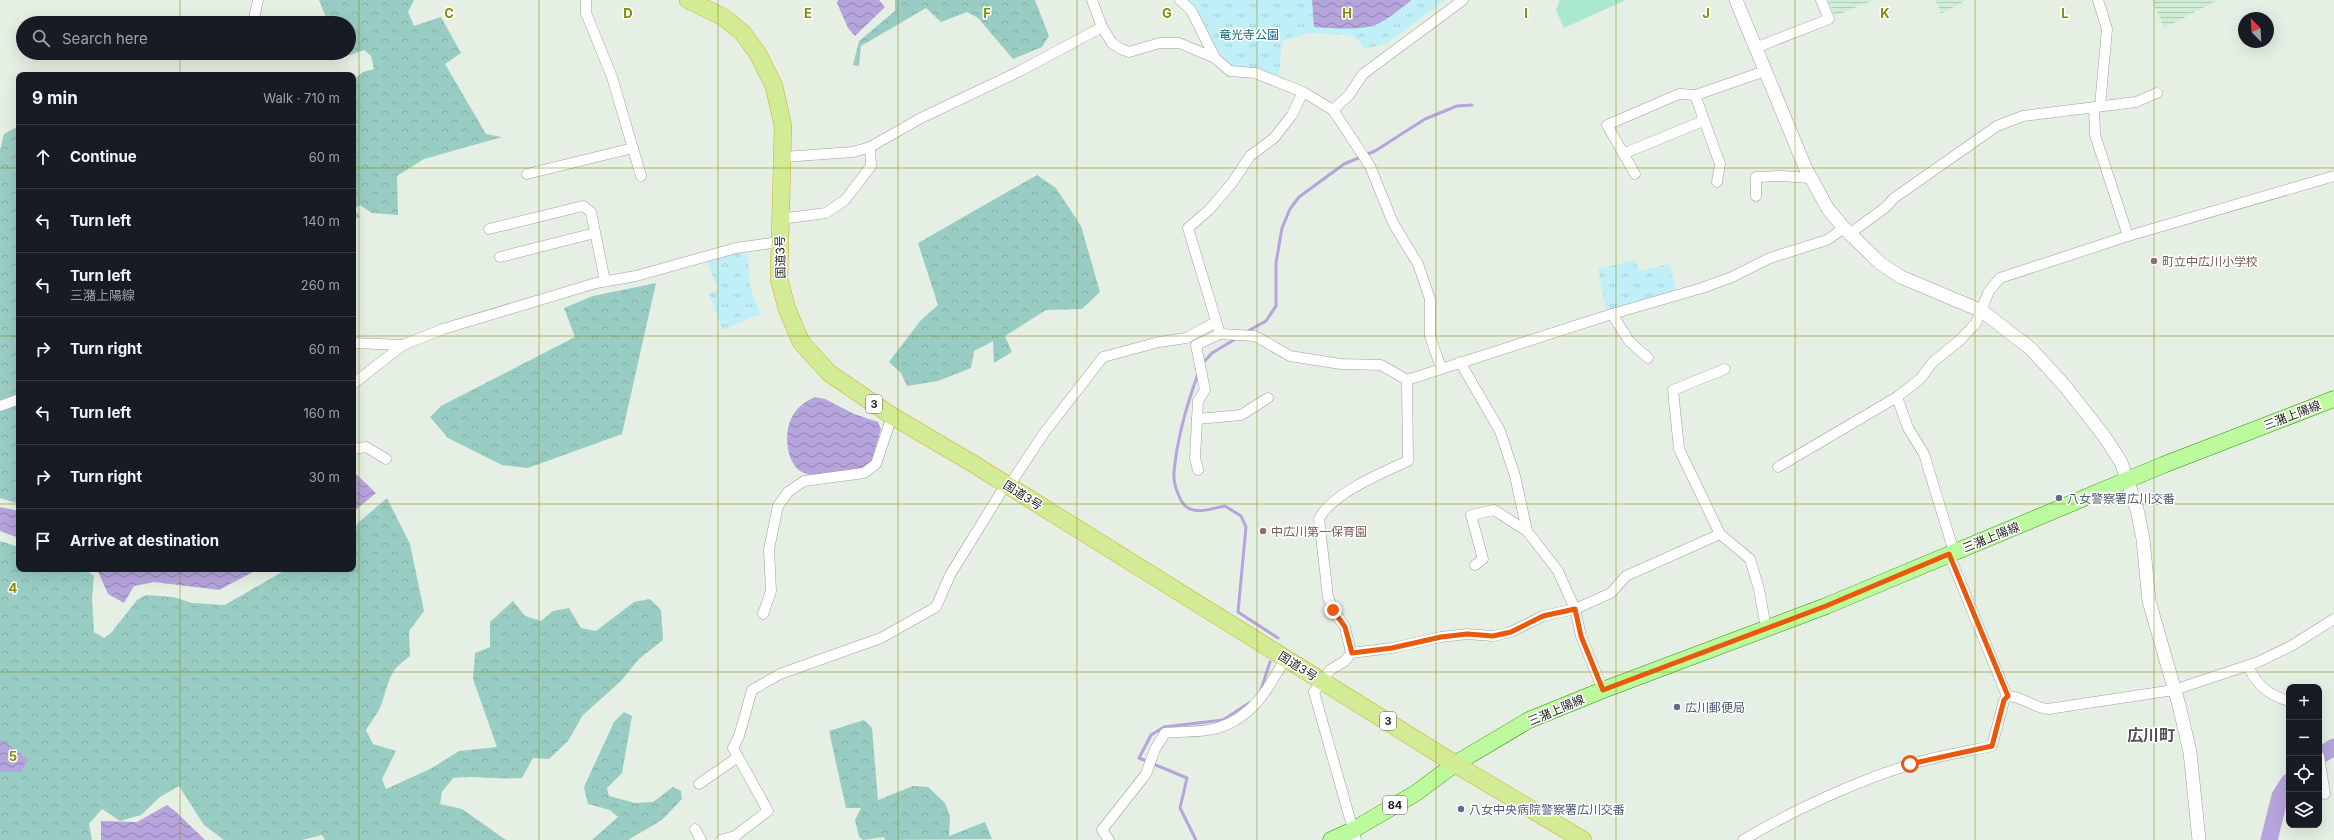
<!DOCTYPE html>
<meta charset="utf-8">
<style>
:root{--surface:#171b24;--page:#20242c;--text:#f1f3f6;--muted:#9ea1a6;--line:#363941}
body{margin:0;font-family:Inter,"Noto Sans JP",sans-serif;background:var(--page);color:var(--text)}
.controls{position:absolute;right:12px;bottom:12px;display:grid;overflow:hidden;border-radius:8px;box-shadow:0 4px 16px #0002}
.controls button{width:36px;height:36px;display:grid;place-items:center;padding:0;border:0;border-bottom:1px solid var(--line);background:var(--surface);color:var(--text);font:20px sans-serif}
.compass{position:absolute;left:2238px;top:12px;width:36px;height:36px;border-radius:50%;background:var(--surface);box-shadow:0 4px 16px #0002;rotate:336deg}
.stop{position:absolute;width:12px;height:12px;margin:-9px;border:3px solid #ea580c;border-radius:50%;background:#fff}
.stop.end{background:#ea580c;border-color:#fff;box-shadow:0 1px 4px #0008}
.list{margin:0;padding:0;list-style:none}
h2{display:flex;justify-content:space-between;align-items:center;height:52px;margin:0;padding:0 16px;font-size:17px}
h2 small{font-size:13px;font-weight:400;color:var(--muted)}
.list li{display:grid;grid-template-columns:26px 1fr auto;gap:12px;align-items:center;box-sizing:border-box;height:64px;padding:0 16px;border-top:1px solid var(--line)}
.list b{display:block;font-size:15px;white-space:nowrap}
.list p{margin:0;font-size:13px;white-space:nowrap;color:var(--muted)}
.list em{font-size:13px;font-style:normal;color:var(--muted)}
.icon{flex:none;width:22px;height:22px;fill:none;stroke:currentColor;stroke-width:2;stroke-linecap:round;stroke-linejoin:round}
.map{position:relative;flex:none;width:2334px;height:840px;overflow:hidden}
.search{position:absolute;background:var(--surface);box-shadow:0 4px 16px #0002;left:16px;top:16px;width:340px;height:44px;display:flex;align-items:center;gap:10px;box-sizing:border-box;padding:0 14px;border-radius:22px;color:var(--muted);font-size:15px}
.panel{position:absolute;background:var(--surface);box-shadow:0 4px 16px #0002;left:16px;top:72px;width:340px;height:500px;border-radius:8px}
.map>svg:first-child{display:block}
.farmland{fill:url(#farmland-rules)}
.grass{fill:#aae8cf}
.forest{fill:url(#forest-crowns)}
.park{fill:url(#park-tufts)}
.water{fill:url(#water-waves)}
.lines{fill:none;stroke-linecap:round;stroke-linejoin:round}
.stream{stroke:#b6a4dc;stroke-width:3}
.river{stroke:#b6a4dc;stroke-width:17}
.minor-casing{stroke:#9f9f9f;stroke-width:11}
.tertiary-casing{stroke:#9f9f9f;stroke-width:14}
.primary-casing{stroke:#259502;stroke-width:17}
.trunk-casing{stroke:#d7ab27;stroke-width:18}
.minor{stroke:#fff;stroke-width:10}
.tertiary{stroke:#fff;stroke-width:13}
.primary{stroke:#bdfa9d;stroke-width:16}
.trunk{stroke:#d1ec94;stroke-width:17}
.route{stroke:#ea580c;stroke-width:5}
.grid{fill:none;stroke:#818c0c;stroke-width:1;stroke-opacity:0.55}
.education-dot{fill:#8d6e63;stroke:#fff;stroke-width:1.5}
.service-dot{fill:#5c6f8a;stroke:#fff;stroke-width:1.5}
.labels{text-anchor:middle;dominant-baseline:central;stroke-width:3;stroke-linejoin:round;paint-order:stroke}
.shield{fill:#fff;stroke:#626262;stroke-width:1}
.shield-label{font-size:11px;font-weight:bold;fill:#1e1e1e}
.park-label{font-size:12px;fill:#0d677a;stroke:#fff}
.street-label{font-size:12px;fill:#1e1e1e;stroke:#fff}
.education-label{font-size:12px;fill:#785e54;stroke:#fff;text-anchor:start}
.service-label{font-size:12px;fill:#4e5e75;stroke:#fff;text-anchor:start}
.district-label{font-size:16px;font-weight:bold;fill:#515151;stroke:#fff}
.grid-label{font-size:13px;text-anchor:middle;font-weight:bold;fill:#818c0c;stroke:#fff;stroke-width:3;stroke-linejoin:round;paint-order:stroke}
</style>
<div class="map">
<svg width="2334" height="840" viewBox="0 0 2334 840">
<defs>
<pattern id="farmland-rules" width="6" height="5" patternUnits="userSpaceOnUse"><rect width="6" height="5" fill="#cfedd4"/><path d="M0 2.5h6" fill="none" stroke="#b1cbb6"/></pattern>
<pattern id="forest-crowns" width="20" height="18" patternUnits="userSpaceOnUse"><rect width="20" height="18" fill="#99cdc3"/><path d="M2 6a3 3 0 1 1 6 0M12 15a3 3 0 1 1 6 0" fill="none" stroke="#83b0a7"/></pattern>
<pattern id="park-tufts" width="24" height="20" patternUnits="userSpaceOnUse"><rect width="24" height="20" fill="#c1eff8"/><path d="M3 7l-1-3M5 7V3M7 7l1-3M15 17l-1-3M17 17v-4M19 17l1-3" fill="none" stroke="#a5ccd4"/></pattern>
<pattern id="water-waves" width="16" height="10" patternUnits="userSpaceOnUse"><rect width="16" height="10" fill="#b6a4dc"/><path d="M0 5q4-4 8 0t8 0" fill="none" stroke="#9385b2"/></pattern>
</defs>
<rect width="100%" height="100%" fill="#e6efe4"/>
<g class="farmland">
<path d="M1828,0H1873L1835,16Z"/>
<path d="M1935,0H1966L1941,14Z"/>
<path d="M2152,0H2218L2164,28Z"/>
</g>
<path class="grass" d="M1560,0H1626L1564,28L1556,10Z"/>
<g class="forest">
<path d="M319,0H414L408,12L414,26L441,17L461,53L445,64L486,134L502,137L424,159L397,176L398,215L372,213L360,205L354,209L360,217L353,220V80L363,72L374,69L371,56L364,50L344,57L342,53H349V23H328Z"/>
<path d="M895,0H1035L1049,36L1042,47L1013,59L978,18L967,12L941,22L926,8L861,46L859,66L853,65L859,41L895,11Z"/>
<path d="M19,126V504L0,498V150L4,134Z"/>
<path d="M1037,175L1056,188L1081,226L1100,292L1082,309L1046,310L1005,336L1012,352L994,363L993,341L974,351L971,368L938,381L907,386L901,373L889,362L921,320L938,305L918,243Z"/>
<path d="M656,283L622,434L528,468L502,465L448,438L430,417L441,406L575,337L564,308L593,296Z"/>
<path d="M387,498L410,544L424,611L409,631L410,656C388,672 390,679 382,703C379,712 371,721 366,730L373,744L396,751L382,779L386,789L432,768L459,751L497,747L473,679L475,653L490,647V622L513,601L525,616L541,621L553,611L569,608L581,628L596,631L634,602L650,599L661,610L663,640L639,659L621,681L583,715L568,741L549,759L533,758L522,778C498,780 476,775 453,778L442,792L440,804L462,809L506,840H325L322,835L302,840H224L204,825L179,786L160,797L141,815L120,821L102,809L89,824L92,840H0V541L19,547V569H85L94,576L92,599L94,632L104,638L111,633L137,600L146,595L173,597L192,603L225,605L287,569H353V532L358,523Z"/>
<path d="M624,712L632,716L622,773L607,788L609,796L635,803L653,802L673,787L681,791L682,799L662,820L628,840H592L618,817L610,810L588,804L584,787L614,722Z"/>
<path d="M864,720L872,728L878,800L913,786L928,787L945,803L950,816L949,836L985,822L992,839L885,840L884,837L863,840L859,837L855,820L861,808H846L829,731Z"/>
</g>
<g class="park">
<path d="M1188,0H1445L1388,43L1365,49L1357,39L1348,35L1310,33L1282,41L1279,76L1249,67H1234L1220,55L1197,10Z"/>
<path d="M734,253L748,254L750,287L760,314L722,330L709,293L718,290L707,261Z"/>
<path d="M1635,260L1640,271L1669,264L1676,288L1673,292L1609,311L1606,309L1598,269Z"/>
</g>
<g class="water">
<path d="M838,0H879L885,7L855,36L848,28L837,3Z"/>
<path d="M1312,0H1412C1399,9 1383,25 1367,27C1350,30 1331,28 1314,27Z"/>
<path d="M815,397L825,399L854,414L878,422L881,429L871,463C862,470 850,470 839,471C828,473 813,478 802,472C786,464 784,433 791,419C796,408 804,402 815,397Z"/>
<path d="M355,473L376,493L353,512V475Z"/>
<path d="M0,507L19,511V538L0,531Z"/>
<path d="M97,569H259L219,590L154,582L134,586L124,603L108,594Z"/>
<path d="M0,739L28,759L21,772H0Z"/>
<path d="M167,805L175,811L205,840H101V821L137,822Z"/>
</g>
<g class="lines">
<g class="stream">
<path d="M1246,332L1266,321L1276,306V263L1282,228L1290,209L1299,197L1344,164L1375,151L1425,119L1457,106L1472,105"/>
<path d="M1203,363L1212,353L1237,338"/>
<path d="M1198,374C1187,404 1177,440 1174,472C1173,482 1179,503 1188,508C1198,514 1214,508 1225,506L1241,516L1246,527L1238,612L1278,638"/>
<path d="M1260,693L1270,662"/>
<path d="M1196,840L1180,808L1187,778L1139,758L1151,735L1164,727L1223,720L1249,703"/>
</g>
<g class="river">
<path d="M2319,756L2334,747"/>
<path d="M2269,840L2280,796L2289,782"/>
</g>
<defs>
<g id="minor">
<path d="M586,0V13L612,77L641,176"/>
<path d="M1092,0L1102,27L1112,43L1121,49L1129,52L1160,43H1179L1215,58L1230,71L1255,73L1303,92L1333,110L1370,166L1393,223L1418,264L1430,299V336L1441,368"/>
<path d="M1180,0L1191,10L1215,58"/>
<path d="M2098,0L2107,29L2100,106"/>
<path d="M253,23L258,0"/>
<path d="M1755,48L1829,19L1821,0"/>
<path d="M1695,95L1720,164L1717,182"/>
<path d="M2094,107L2095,135L2128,236"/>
<path d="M1333,110L1349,95L1363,74L1463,0"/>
<path d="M1625,153L1703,121"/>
<path d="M783,157L853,152L870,147L921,118L1020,71L1102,27"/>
<path d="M527,174L633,148"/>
<path d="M1635,174L1607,125L1679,94L1696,95L1765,71"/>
<path d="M1756,196V177L1781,176L1810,178"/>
<path d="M780,219L826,213L845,200L871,166L870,147"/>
<path d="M489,229L583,206L591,212L605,281"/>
<path d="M1849,234L1886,207L1894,198L1997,126L2023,116L2136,102L2157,93"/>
<path d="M500,257L595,233"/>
<path d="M1612,314L1629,341L1648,358"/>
<path d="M1220,334L1188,228L1209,210L1232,183L1250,156L1274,138L1292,115L1303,92"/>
<path d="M353,343L403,345L443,329L596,283L636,276L736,248L779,242"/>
<path d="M1460,362L1500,431L1515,476L1527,531L1558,571L1575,609L1581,636L1603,690"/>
<path d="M1725,369L1673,390L1679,449L1720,534L1750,559L1759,589L1766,628"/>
<path d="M353,384L403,345"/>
<path d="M1897,397L1908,428L1924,454L1954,552"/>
<path d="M0,406L19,399"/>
<path d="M1197,419L1241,415L1268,398"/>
<path d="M353,449L366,447L386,459"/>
<path d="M1778,467L1897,397L1920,379L1933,362L1960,340L1976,323L1989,291L2000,278L2128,236L2334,176"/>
<path d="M1198,470L1195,458L1198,401L1205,390L1196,345L1220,334L1255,336L1290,356L1341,364L1381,365L1407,380L1612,314L1702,288L1732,277L1770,258L1827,240L1844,228"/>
<path d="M1009,486L1044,433L1103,357L1159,342L1186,338L1216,322"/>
<path d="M1949,554L2007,696"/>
<path d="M1475,565L1483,559L1471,515L1494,510L1527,531"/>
<path d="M763,614L771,591L769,549L778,506L788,492L804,481L864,473L876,464L892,416"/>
<path d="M1351,653L1392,648L1441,637L1467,634L1493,636L1511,632L1543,616L1575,609L1611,593L1626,576L1720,534"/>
<path d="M2248,666C2257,685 2268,695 2289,701"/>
<path d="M2007,696C2023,696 2033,708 2048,709L2174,690L2258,662L2291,646L2334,619"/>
<path d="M2319,756L2325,794"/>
<path d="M699,784L738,757"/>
<path d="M695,829L701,840"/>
<path d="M721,840L735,836"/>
<path d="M734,840L735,836L768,811L733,748L739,736L752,690L780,674L881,638L936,607L950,575L1006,484"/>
<path d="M1109,840L1102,830L1146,774L1155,749L1165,733C1182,731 1202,733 1217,728C1252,718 1269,689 1285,658"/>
<path d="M1356,840L1314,692L1330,670L1345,661L1351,653L1345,627L1333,610L1328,597L1319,519C1331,494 1383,472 1408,461L1407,380"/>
<path d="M1743,840C1792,811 1854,782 1909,765C1936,756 1965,752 1992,746L2004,701L2007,696"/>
</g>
<path id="tertiary" d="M1736,0L1805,167L1828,209L1844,228L1881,264L1901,277L1982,311L2030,348L2064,385L2104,436L2121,462L2137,509L2143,539L2149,601L2179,705L2190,752L2199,840"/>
<path id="primary" d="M1331,840L1353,830L1416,793L1455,764L1529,720L1603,690L1826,606L2163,465L2334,399"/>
<path id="trunk" d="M688,0L723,17L742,32L758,54L774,86L783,126L779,279L787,309L801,342L829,373L892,416L972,463L1455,764L1583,840"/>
</defs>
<use href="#minor" class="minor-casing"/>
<use href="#tertiary" class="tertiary-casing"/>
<use href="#primary" class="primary-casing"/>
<use href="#trunk" class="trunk-casing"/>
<use href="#minor" class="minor"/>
<use href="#tertiary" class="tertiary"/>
<use href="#primary" class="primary"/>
<use href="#trunk" class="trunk"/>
</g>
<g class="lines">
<path class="route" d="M1333,610L1345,627L1352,653L1392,648L1441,637L1467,634L1493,636L1511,632L1543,616L1575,609L1581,636L1603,690L1826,606L1949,554L2008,696L2004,700L1992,746L1910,764"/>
</g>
<path class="grid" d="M180,0V23M359,0V840M539,0V840M718,0V840M898,0V840M1077,0V840M1257,0V840M1436,0V840M1616,0V840M1795,0V840M1975,0V840M2154,0V840M180,53V75M0,168H19M353,168H2334M0,336H19M353,336H2334M0,504H19M353,504H2334M180,569V840M0,672H2334"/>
<g class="education-dot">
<circle cx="2154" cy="261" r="4"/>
<circle cx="1263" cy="531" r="4"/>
</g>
<g class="service-dot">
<circle cx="2059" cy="498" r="4"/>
<circle cx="1677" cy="707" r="4"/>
<circle cx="1461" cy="809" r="4"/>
</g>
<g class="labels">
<g class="shield">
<rect x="866" y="395" width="16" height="18" rx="3"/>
<rect x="1380" y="712" width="16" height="18" rx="3"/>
<rect x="1383" y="796" width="24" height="18" rx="3"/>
</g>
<g class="shield-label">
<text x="874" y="404">3</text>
<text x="1388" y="721">3</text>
<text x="1395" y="805">84</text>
</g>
<g class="park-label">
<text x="1249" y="34">竜光寺公園</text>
</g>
<g class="street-label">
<text transform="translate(780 257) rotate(-91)">国道3号</text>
<text transform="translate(2292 415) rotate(-21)">三潴上陽線</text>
<text transform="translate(1023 495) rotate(32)">国道3号</text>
<text transform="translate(1991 537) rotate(-22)">三潴上陽線</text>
<text transform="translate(1298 666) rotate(32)">国道3号</text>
<text transform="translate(1556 710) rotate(-23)">三潴上陽線</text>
</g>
<g class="education-label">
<text x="2162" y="261">町立中広川小学校</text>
<text x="1271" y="531">中広川第一保育園</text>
</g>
<g class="service-label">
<text x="2067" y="498">八女警察署広川交番</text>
<text x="1685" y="707">広川郵便局</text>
<text x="1469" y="809">八女中央病院警察署広川交番</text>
</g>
<g class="district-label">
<text x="2151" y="735">広川町</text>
</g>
</g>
<g class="grid-label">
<text x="449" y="18">C</text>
<text x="628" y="18">D</text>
<text x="808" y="18">E</text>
<text x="987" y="18">F</text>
<text x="1167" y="18">G</text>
<text x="1347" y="18">H</text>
<text x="1526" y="18">I</text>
<text x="1706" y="18">J</text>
<text x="1885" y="18">K</text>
<text x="2065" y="18">L</text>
<text x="13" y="593">4</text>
<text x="13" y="761">5</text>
</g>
</svg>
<div class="controls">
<button>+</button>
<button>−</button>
<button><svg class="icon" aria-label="locate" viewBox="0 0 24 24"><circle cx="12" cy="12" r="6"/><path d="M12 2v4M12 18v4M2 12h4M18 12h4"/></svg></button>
<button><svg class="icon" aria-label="layers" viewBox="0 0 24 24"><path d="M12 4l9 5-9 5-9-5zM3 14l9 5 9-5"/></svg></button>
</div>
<svg class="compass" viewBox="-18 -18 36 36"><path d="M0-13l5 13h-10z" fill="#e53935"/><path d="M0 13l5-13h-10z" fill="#9ea1a6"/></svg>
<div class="stop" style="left:1910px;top:764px"></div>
<div class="stop end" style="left:1333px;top:610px"></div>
<div class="search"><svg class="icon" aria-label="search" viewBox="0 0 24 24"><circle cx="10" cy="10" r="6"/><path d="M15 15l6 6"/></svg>Search here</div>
<section class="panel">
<h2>9 min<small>Walk · 710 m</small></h2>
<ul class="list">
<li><svg class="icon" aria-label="ahead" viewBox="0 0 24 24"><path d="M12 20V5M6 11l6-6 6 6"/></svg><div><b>Continue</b></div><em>60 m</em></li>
<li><svg class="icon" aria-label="left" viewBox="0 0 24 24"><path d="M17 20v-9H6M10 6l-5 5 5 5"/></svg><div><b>Turn left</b></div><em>140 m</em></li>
<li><svg class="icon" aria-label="left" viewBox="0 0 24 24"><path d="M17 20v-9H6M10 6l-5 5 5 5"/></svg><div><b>Turn left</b><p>三潴上陽線</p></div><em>260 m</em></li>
<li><svg class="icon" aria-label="right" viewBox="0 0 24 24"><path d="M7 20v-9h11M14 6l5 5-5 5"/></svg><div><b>Turn right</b></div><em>60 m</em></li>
<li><svg class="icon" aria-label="left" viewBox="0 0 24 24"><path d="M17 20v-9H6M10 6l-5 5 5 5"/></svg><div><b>Turn left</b></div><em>160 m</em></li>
<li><svg class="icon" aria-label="right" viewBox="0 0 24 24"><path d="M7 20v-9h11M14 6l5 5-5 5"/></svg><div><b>Turn right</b></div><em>30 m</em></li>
<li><svg class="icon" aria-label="arrive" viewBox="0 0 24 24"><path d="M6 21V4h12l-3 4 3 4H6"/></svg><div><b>Arrive at destination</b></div></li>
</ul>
</section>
</div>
